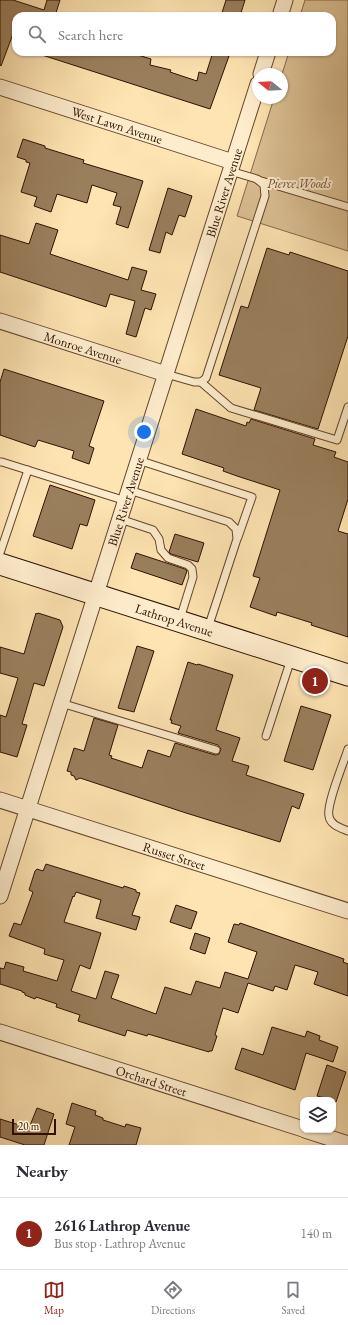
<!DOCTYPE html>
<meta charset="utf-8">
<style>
:root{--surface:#fff;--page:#f2f2f3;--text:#2b2b33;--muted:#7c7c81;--line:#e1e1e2;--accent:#8f2418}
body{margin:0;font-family:"EB Garamond",serif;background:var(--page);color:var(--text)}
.controls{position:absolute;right:12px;bottom:12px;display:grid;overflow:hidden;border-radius:8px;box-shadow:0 1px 3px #0004}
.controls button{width:36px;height:36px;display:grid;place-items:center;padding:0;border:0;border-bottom:1px solid var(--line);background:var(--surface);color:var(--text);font:20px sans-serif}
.compass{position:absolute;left:252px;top:68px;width:36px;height:36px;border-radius:50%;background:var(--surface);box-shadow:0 1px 3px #0004;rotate:288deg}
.scale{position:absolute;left:12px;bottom:10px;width:44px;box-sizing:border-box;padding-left:4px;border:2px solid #2e1100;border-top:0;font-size:11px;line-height:14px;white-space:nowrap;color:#2e1100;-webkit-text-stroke:3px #feedcd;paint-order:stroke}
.you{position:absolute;left:144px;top:432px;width:14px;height:14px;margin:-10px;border:3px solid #fff;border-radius:50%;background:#1a73e8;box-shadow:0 0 0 6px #1a73e833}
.badge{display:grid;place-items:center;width:26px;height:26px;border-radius:50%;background:var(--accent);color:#fff;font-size:13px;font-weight:700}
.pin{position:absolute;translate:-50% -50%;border:2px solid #fff;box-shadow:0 1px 4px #0006}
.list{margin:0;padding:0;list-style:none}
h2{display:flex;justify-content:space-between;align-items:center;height:52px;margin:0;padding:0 16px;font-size:17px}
h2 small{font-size:13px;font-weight:400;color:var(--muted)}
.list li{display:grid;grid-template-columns:26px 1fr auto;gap:12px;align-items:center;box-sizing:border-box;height:72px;padding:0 16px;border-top:1px solid var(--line)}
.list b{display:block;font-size:15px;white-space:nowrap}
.list p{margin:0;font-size:13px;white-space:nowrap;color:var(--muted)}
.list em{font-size:13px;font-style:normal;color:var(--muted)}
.icon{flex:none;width:22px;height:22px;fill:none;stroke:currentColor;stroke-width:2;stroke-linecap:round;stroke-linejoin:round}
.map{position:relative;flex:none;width:348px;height:1145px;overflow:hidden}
.search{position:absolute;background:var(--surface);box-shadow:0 1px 3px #0004;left:12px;right:12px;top:12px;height:44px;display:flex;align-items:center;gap:10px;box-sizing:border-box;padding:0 14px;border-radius:12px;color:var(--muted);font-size:15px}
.sheet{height:124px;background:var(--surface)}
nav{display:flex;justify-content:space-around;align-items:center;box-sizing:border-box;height:56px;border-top:1px solid var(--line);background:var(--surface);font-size:11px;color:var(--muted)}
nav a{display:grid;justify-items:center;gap:2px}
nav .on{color:var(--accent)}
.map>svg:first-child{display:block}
.green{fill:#dbc094;stroke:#84684a}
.building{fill:#9a7f5d;stroke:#2e1100}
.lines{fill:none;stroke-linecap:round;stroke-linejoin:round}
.lane-casing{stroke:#62462c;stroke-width:9}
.street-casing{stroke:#62462c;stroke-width:17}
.secondary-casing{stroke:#2e1100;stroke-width:23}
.lane{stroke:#feedcd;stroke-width:7}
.street{stroke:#feedcd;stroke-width:15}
.secondary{stroke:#feedcd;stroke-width:21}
.labels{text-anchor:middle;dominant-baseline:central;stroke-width:4;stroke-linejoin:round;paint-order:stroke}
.street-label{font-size:13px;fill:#2e1100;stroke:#feedcd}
.park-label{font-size:13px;font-style:italic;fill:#6b4e34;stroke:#feedcd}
</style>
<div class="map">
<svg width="348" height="1145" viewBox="0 0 348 1145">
<rect width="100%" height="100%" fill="#fee4b2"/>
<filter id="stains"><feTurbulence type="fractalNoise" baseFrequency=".005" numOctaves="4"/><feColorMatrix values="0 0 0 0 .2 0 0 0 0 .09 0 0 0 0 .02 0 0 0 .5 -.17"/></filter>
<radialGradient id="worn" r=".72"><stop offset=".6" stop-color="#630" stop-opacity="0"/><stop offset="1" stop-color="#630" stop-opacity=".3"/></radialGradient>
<path class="green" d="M305,0H348V251L237,216L274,98H282V74L289,52H332V16H300Z"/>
<g class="building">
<path d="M0,0H13L44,10L47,0H60L55,16H16V26L1,66L0,65Z"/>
<path d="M226,0H245L240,16H221Z"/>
<path d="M42,52H128L151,59L150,65L171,70L170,72L197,81L199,72L206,74L213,52L229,56L210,109L42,55Z"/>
<path d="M23,139L45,146V148L84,160L83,163L143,181L128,228L116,224L121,207L113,205L117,193L92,185L87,203L57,194L51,212L34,206L37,197L21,192L30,163L26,162V160L17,157Z"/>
<path d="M168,188L192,196L185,217L179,215L172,235L166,232L160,253L149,250Z"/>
<path d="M36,223L58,230L50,254L128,280L132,267L147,271L141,290L156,294L151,310L145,308L136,337L126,334L135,301L110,294L106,307L0,272V235L29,244Z"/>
<path d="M267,248L289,255L290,252L348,271V336L318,429L254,410L261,388L219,375L241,306L248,308Z"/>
<path d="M4,369L104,401L89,446L94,448L89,464L72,458L74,451L38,440L35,447L0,435V382Z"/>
<path d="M196,409L246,426L247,422L249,423L251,419L315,439L313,445L336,452L334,457L348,462V499L338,531L348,534V637L311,625L312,623L277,612L276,616L250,607L260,578L253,576L280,490L237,476L223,471L224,468L182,454Z"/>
<path d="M50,485L95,500L87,526L80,524L72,549L33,536Z"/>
<path d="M175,534L204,543L198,562L171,554L169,552Z"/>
<path d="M136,553L185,569L187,571L182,585L131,568Z"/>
<path d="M36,613L37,614L38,613L60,620L63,627L44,686L34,683L22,724L27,725L17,757L0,752V715L6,717L18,678L0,673V647L24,654Z"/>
<path d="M137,646L154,651L134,712L118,708Z"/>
<path d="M188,662L197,665L198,664L233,675L216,730L240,738L232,761L249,766L246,775L304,794L299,809L292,806L280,842L186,813L80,778L76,780L74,776L71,775V772L67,771L74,748L84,751L94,718L118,725L109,755L112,756L111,758L142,768L148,750L170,757L175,743L215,755L219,754L221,749L218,745L178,733L181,726L171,723L172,720H170Z"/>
<path d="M301,706L331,715L313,770L284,761Z"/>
<path d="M46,864L123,888L124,886L136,890V892L140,893L132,915L140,917L136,930L96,918L101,900L76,892L74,897L73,896L64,922L101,933L90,969L80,965L71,991L96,999L105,971L119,975L111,998L156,1014L165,987L191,995L196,981L220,988L225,972L248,979L257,952L228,942L234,924L239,925L240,923L344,959L343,962L348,964V996L314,984L318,972L295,965L287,990L275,986L273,991L248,983L238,1013L223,1008L215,1035L217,1036L212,1051H209V1052L148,1034L147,1036L127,1030L125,1036L78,1021L80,1015L56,1007L57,1004L36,997L35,999L25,995V993L22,992V991L0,984V968L4,969L6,962L24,967L23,971L57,981L64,960L44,954L45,949L9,936L14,923L21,925L33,892L29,890L35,871L37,869L43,871Z"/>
<path d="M176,905L197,912L191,929L170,922Z"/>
<path d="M195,933L210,938L205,954L190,949Z"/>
<path d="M272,1027L305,1037L307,1031L320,1036L319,1040L338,1047L333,1062L306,1053L295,1090L235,1069L242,1048L263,1055Z"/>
<path d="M327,1065L346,1072L336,1102L333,1101V1100L317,1096Z"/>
<path d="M72,1103L96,1111L95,1115L103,1118V1120L125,1127L126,1124L141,1128L136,1145H69L75,1127L66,1124Z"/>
<path d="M37,1108L54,1114L44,1145H25L0,1137V1119L29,1128Z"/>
</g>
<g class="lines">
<defs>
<g id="lane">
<path d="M258,180L348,207"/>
<path d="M166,374L194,382H201L206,378L265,196L264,185L257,179L230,171"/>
<path d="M201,382L231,408L337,440L348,407"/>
<path d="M138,460L252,497L238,537"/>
<path d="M0,462H2L126,501"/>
<path d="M129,490L229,522L236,529L237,539L208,628"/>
<path d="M120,519L153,530L159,539L161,550L168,558L188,565L192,569L193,577L180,619"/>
<path d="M0,553L28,470"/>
<path d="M61,703L216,750"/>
<path d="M266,736L291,659"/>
<path d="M348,749C344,762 326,805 329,816C330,825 341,828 348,831"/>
</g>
<g id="street">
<path d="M280,16L285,0"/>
<path d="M261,74L268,52"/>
<path id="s1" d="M0,87L233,162"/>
<path id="s2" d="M0,321L166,374"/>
<path id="s3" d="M0,800L348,911"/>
<path id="s4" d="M0,896L258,84"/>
<path id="s5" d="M0,1032L303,1129"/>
<path d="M305,1130L348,1144"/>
</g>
<g id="secondary">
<path id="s6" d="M0,564L348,675"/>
</g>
</defs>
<use href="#lane" class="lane-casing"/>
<use href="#street" class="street-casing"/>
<use href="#secondary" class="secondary-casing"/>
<use href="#lane" class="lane"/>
<use href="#street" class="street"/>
<use href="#secondary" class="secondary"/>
</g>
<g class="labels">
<g class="street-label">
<text stroke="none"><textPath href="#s1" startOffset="123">West Lawn Avenue</textPath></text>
<text stroke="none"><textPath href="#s4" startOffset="738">Blue River Avenue</textPath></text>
<text stroke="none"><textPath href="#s2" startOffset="87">Monroe Avenue</textPath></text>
<text stroke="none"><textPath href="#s4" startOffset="414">Blue River Avenue</textPath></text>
<text stroke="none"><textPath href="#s6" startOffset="183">Lathrop Avenue</textPath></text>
<text stroke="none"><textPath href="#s3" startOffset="183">Russet Street</textPath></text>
<text stroke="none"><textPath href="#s5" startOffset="159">Orchard Street</textPath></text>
</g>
<g class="park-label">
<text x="299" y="183">Pierce Woods</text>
</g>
</g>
<rect width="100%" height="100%" filter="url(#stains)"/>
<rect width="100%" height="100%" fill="url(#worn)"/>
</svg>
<div class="controls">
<button><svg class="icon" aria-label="layers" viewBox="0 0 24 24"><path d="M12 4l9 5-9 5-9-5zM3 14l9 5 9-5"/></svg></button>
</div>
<svg class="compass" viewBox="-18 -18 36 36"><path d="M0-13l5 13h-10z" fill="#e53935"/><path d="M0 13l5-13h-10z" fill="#7c7c81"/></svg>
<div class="scale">20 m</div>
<div class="you"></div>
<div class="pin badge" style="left:315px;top:681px">1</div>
<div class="search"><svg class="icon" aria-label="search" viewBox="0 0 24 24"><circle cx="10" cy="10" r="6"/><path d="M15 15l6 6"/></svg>Search here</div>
</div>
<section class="sheet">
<h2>Nearby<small></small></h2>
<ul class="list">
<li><span class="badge">1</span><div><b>2616 Lathrop Avenue</b><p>Bus stop · Lathrop Avenue</p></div><em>140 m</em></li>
</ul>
</section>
<nav>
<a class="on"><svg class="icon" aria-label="map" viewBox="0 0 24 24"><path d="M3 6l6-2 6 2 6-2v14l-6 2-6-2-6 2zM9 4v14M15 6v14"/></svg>Map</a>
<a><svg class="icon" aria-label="directions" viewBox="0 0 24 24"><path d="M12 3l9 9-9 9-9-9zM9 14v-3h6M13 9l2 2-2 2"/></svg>Directions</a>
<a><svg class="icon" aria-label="saved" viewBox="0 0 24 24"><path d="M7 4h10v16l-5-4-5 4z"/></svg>Saved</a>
</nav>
